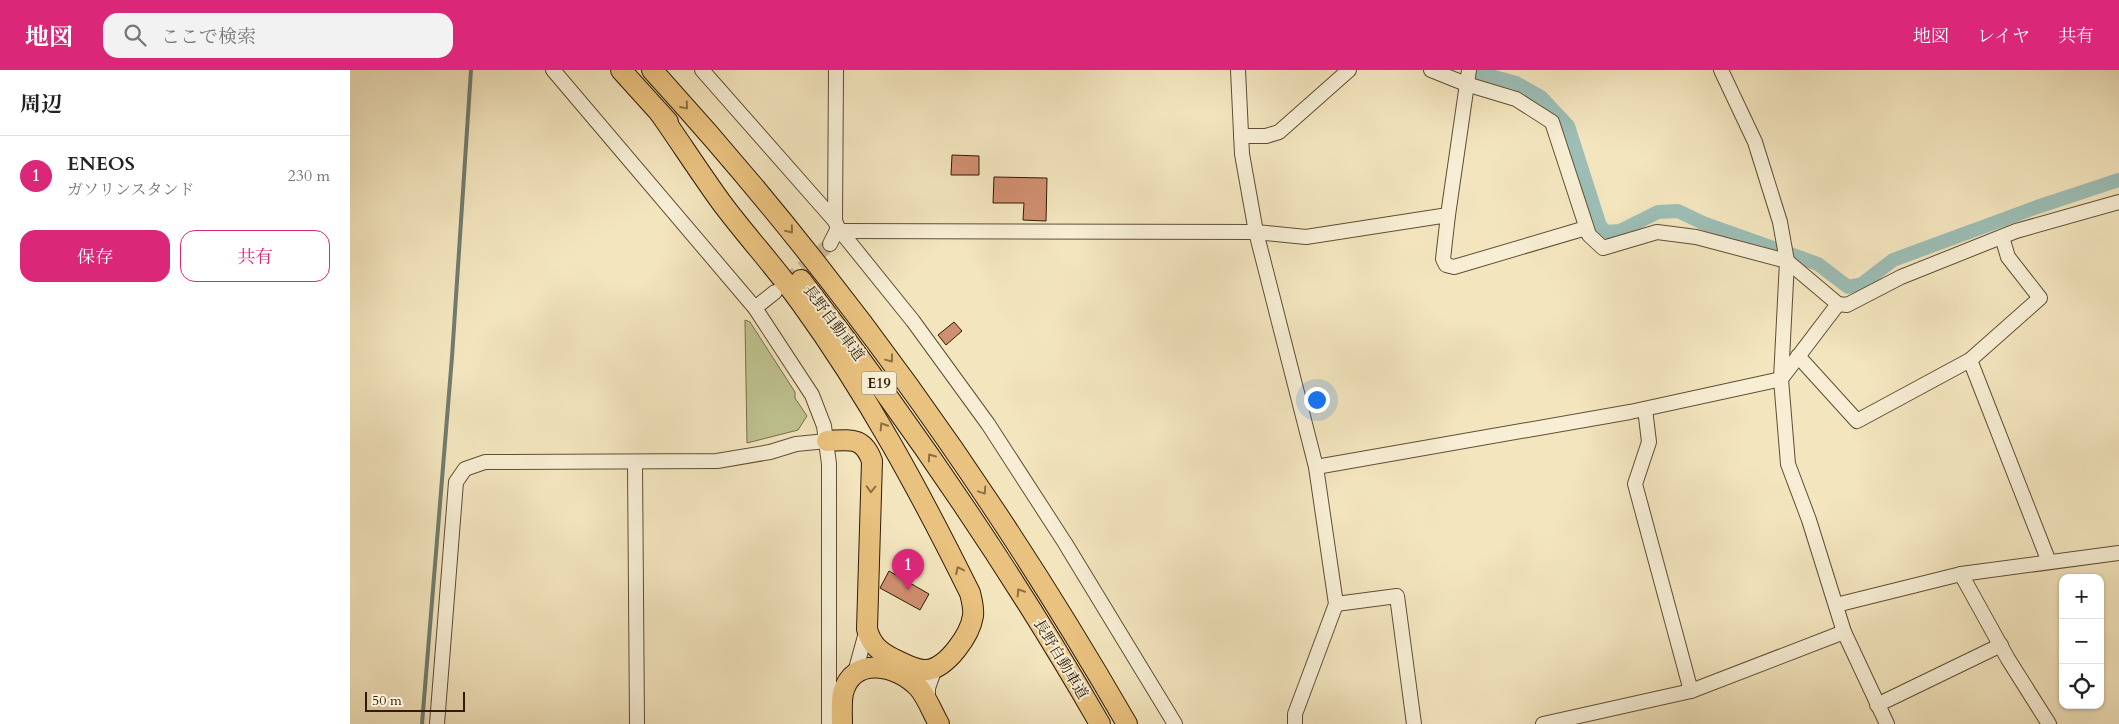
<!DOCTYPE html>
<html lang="ja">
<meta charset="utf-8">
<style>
:root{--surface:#fff;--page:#f2f2f2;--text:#222;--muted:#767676;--line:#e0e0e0;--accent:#db2777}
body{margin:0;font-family:Cardo,"Noto Serif JP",serif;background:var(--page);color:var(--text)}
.controls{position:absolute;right:15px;bottom:15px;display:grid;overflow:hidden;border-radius:10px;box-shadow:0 1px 4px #0004}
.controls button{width:45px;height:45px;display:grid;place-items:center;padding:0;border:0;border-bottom:1px solid var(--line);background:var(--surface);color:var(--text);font:25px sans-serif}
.scale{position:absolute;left:15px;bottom:12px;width:100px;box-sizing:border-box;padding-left:5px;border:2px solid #2f1b06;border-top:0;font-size:14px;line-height:18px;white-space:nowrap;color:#2f1b06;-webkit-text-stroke:4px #f7eed5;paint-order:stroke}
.you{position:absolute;left:966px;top:329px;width:18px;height:18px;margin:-12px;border:4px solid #fff;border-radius:50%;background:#1a73e8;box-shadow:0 0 0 8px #1a73e833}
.badge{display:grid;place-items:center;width:32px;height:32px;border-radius:50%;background:var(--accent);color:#fff;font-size:16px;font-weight:700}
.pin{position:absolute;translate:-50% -41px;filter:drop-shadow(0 1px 2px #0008)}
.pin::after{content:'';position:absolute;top:26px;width:18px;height:15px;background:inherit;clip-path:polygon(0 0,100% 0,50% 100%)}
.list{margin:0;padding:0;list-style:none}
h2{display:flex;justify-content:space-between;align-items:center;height:65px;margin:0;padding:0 20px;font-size:21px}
h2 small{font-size:16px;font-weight:400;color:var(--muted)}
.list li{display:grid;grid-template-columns:32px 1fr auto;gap:15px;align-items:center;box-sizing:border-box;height:80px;padding:0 20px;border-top:1px solid var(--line)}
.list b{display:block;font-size:19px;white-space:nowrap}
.list p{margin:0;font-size:16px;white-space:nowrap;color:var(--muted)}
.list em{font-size:16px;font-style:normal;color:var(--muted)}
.actions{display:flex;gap:10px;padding:15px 20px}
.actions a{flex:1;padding:11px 0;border:1px solid var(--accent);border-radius:15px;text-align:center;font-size:18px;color:var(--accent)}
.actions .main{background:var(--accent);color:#fff}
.icon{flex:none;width:28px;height:28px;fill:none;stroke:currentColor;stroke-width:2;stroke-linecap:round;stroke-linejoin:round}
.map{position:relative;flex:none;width:1769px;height:654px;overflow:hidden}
header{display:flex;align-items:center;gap:30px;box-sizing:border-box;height:70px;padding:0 25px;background:var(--accent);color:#fff}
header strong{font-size:24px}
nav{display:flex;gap:28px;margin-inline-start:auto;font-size:18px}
.search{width:350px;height:45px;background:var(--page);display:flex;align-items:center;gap:12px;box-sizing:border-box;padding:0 18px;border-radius:15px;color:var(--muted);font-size:19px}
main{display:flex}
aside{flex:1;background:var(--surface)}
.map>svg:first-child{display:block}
.green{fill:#bec390;stroke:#766f4b}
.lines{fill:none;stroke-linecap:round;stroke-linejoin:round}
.stream{stroke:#707d70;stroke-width:4}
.canal{stroke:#9cbeb6;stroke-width:14}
.building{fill:#d08f70;stroke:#2f1b06}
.minor-tunnel{stroke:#ccbd99;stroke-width:14;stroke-dasharray:14 7;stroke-linecap:butt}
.minor-casing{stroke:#604e34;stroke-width:16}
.highway-casing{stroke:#2f1b06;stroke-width:22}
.minor{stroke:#f7eed5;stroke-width:14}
.highway{stroke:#eac27f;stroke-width:20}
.oneway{stroke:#8c6e42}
.labels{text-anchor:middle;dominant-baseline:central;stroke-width:4;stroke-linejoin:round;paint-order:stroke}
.shield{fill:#f7eed5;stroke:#6b5a44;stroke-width:1}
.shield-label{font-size:14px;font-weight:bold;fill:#2f1b06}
.street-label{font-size:15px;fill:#2f1b06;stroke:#f7eed5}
</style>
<header>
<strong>地図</strong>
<div class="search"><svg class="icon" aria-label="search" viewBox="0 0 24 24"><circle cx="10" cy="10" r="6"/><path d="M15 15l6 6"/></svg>ここで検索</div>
<nav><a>地図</a><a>レイヤ</a><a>共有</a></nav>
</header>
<main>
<aside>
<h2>周辺<small></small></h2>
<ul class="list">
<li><span class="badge">1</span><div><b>ENEOS</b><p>ガソリンスタンド</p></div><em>230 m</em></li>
</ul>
<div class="actions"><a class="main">保存</a><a>共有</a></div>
</aside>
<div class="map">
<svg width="1769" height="654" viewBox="0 0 1769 654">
<rect width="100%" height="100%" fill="#f3e5be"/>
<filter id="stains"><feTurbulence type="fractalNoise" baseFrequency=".004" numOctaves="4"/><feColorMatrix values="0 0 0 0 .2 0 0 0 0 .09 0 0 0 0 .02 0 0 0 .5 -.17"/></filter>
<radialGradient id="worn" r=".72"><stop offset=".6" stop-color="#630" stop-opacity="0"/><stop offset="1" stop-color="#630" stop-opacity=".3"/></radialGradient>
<path class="green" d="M395,250L400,252L445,322V328L457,346L448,360L397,373Z"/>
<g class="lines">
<path class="stream" d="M72,654L102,287L121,0"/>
<path class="canal" d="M1119,0L1166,13L1191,27L1218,56L1250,156L1256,162L1270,161L1308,142L1328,141L1353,153L1468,194L1498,217L1512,214L1543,190L1687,137L1769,110"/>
</g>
<g class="building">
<path d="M602,85L629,86V105H601Z"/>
<path d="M644,107L697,108L696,151L673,150L674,133H643Z"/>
<path d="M604,252L612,261L596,275L588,265Z"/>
<path d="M539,501L579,524L570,540L530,518Z"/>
</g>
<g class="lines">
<path class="minor-tunnel" d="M436,212L480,174"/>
<defs>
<g id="minor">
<path d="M203,0L405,238L462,325L474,356L479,394V654"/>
<path d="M352,0L485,151L488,158L563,251L638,354L715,473L825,654"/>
<path d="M888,0L892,84L906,162L966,397L986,534L945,644V654"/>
<path d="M1081,0L1116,14L1166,29L1202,52L1239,165L1253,178L1307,162L1346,167L1437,191L1488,234L1497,235L1551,207L1666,161L1769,132"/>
<path d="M1371,0L1405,72L1430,152L1437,191L1431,309L1438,394L1459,450L1494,562L1537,654"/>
<path d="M891,66H916L929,62L999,0"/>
<path d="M1098,145L1093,189L1096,195L1104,197L1236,158"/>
<path d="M485,151L486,0"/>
<path d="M492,161L906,162L956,167L1098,145L1119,0"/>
<path d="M480,174L488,158"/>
<path d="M405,238L425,222"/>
<path d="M1448,286L1507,351L1620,290L1690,228L1658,187L1652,167"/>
<path d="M1620,290L1699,492"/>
<path d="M1295,339L1299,372L1285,414L1341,621"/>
<path d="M285,392L287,654"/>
<path d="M966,397L1280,342L1431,309L1488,234"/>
<path d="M1611,504L1658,589L1699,654"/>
<path d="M986,534L1047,526L1064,654"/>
<path d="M1486,535L1611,504L1769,483"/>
<path d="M504,606L517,559"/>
<path d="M578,634V618L585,598"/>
<path d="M1527,635L1651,575"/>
<path d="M87,654L106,412L115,399L135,392L367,391L420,382L446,374L477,371"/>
<path d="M1193,654L1341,621L1494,562"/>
</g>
<g id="highway">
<path d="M271,0L318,52"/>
<path d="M302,0C485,200 642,420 777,654"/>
<path d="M309,42C330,72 350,103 371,132C397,167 426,198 451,233C517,324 570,422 620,523C622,531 624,538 623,546C620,565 597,598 577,600C565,601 555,594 544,589C530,582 521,575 517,559L522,391C513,366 500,370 477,371"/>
<path d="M451,210C560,352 661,499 750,654"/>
<path d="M492,654C492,644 491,633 493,623C503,585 547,595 568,617C577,627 582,642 589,654"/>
</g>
</defs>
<use href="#minor" class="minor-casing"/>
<use href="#highway" class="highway-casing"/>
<use href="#minor" class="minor"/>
<use href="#highway" class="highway"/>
</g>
<defs><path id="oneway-chevron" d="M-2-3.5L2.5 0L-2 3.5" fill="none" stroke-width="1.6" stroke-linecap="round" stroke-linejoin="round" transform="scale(1.25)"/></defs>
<g class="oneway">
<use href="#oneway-chevron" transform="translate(335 36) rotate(49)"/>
<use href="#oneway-chevron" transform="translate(440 160) rotate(51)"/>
<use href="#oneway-chevron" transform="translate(540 289) rotate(53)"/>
<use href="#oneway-chevron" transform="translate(533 356) rotate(-122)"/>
<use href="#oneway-chevron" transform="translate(581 387) rotate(-125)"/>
<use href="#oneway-chevron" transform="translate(521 419) rotate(92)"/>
<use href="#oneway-chevron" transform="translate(633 421) rotate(56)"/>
<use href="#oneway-chevron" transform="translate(609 500) rotate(-116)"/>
<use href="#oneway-chevron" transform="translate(670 522) rotate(-122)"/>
</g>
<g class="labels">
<rect class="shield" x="511.5" y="301.5" width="35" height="23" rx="4"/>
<g class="shield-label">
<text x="529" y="313">E19</text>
</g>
<g class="street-label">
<text transform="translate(484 253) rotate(53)">長野自動車道</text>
<text transform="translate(711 589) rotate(59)">長野自動車道</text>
</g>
</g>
<rect width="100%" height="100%" filter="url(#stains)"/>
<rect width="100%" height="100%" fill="url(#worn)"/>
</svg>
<div class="controls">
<button>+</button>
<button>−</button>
<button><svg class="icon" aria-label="locate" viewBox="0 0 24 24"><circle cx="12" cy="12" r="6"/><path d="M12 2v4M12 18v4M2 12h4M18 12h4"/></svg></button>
</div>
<div class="scale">50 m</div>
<div class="you"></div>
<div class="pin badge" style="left:558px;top:520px">1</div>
</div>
</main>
